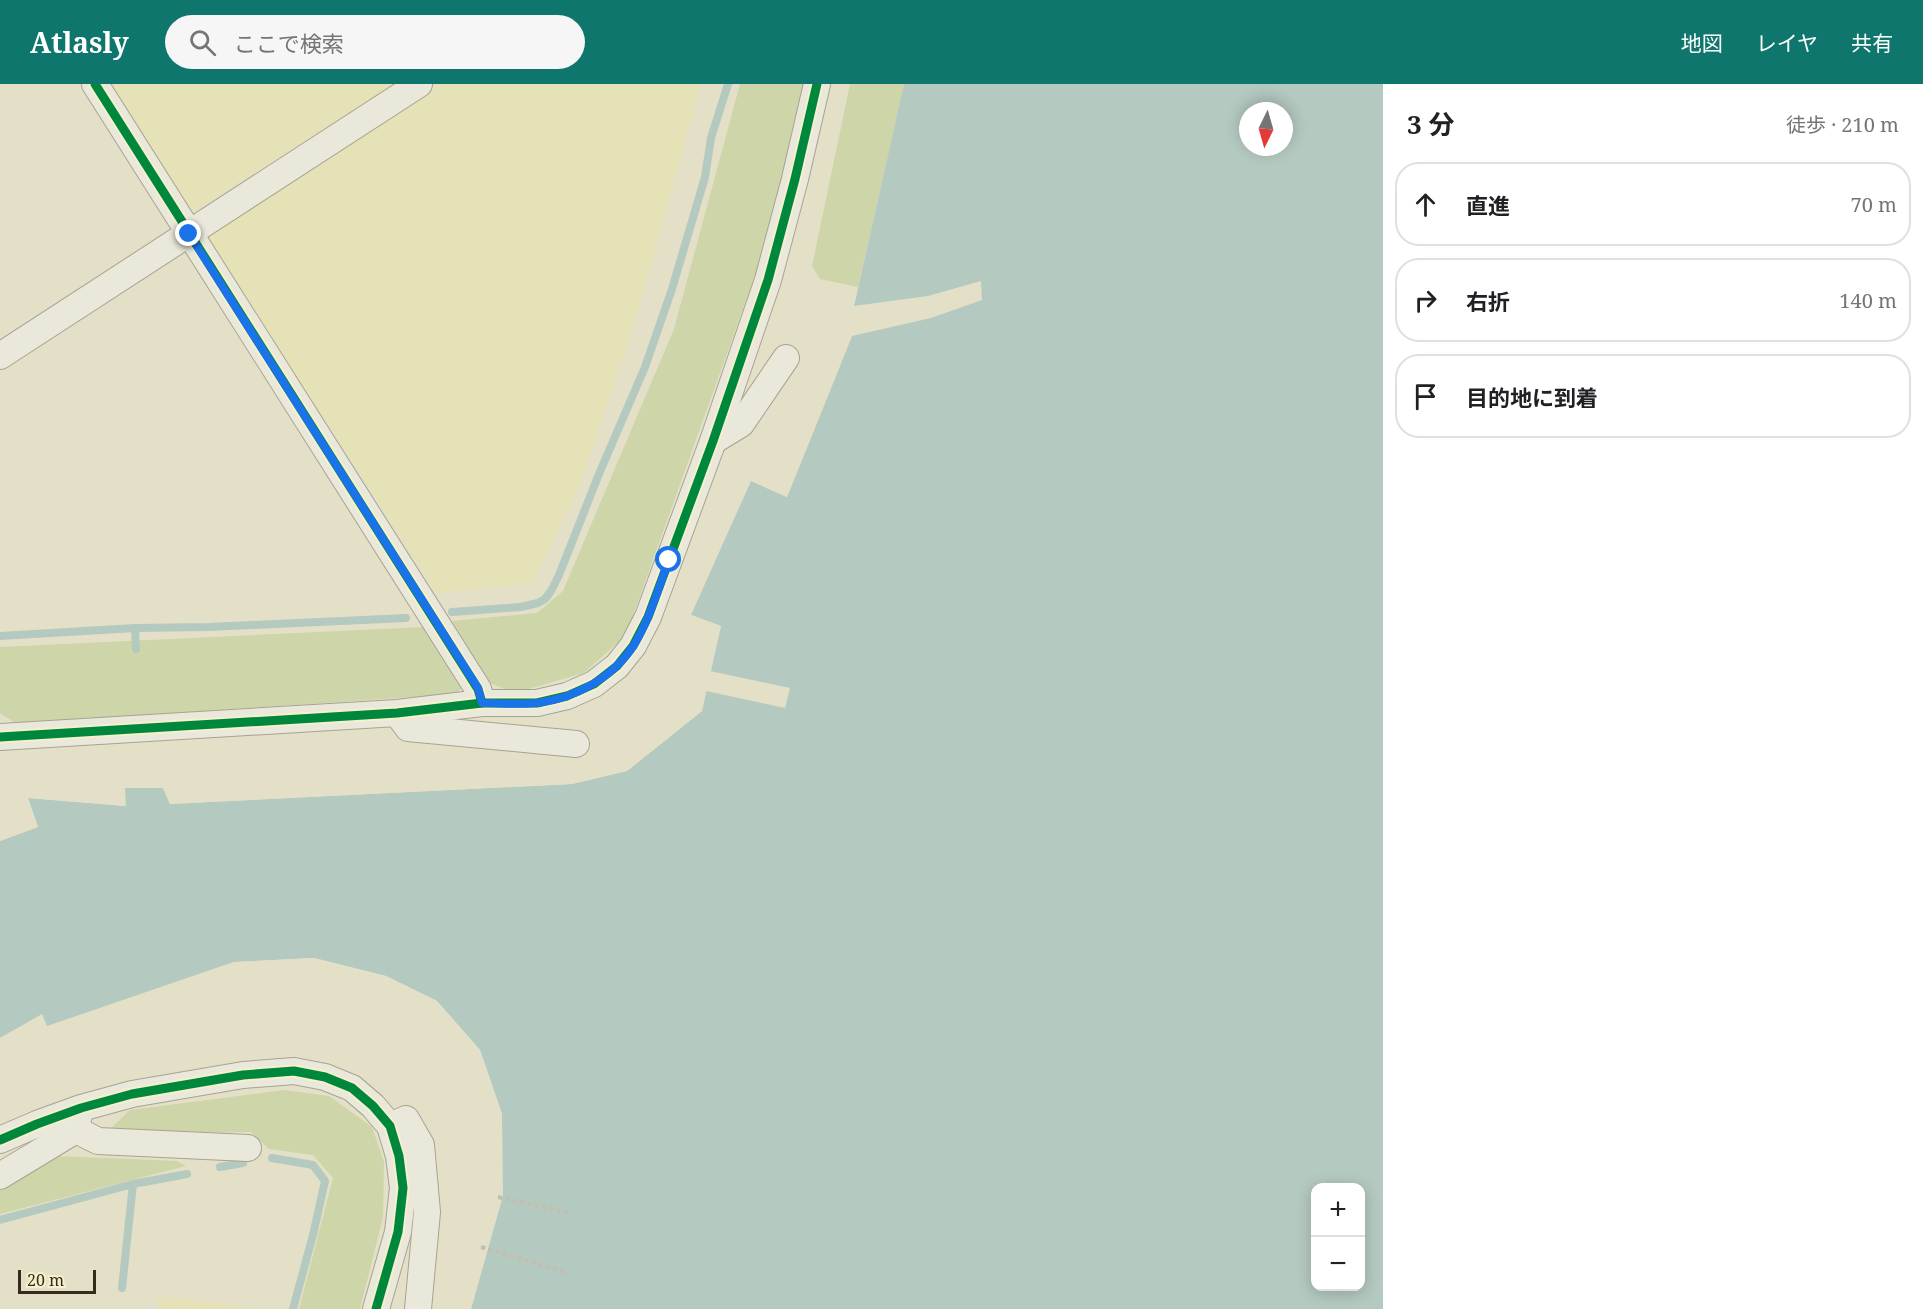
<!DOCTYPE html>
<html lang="ja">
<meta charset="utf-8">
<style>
:root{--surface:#fff;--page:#f6f6f6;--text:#202124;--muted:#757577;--line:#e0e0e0;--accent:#0f766e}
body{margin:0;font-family:"Noto Serif","Noto Sans JP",serif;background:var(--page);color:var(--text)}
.controls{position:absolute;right:18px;bottom:18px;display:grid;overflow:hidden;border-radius:12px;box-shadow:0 3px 15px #0003}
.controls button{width:54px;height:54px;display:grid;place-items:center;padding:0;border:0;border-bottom:2px solid var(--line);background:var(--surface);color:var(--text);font:30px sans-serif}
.compass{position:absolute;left:1239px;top:18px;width:54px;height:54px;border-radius:50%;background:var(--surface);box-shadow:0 3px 15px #0003;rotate:185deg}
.scale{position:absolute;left:18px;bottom:15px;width:78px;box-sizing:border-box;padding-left:6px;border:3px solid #352c1b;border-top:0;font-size:16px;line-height:21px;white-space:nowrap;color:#352c1b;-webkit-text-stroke:4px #f6f0cc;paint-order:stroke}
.stop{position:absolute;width:18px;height:18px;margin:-14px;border:4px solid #1a73e8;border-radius:50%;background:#fff}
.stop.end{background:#1a73e8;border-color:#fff;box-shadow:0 2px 6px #0008}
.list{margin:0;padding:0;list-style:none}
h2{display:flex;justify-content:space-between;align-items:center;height:78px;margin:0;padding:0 24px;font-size:26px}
h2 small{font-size:20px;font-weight:400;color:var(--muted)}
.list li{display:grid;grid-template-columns:39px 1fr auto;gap:18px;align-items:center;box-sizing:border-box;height:84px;margin:0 12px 12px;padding:0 12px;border:2px solid var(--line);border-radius:24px}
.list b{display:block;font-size:22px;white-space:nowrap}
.list em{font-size:20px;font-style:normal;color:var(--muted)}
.icon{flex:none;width:33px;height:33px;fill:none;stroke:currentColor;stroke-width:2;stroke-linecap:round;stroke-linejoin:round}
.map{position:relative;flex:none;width:1383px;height:1225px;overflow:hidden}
header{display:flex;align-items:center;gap:36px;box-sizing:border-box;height:84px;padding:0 30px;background:var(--accent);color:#fff}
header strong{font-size:28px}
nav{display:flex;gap:33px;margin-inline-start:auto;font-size:21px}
.search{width:420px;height:54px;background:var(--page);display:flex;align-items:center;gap:15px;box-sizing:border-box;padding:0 21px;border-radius:33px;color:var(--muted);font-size:22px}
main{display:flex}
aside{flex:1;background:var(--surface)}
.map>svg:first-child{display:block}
.farmland{fill:#e4e2b6}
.green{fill:#cdd5a9}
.water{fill:#b4c9bf;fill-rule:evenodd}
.pier{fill:#e3e0c7}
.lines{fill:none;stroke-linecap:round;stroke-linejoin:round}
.stream{stroke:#b4c9bf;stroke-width:8}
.minor-casing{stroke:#a7a391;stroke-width:28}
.path{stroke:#c2bfb1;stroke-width:4;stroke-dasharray:4.5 3;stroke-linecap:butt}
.minor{stroke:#eae8da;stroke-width:26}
.cycleway-casing{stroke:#f6f0cc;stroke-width:13}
.cycleway{stroke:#00873e;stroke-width:9}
.route{stroke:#1a73e8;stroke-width:8}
</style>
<header>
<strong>Atlasly</strong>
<div class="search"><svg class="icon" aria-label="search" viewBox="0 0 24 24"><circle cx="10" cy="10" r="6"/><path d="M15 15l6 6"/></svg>ここで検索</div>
<nav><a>地図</a><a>レイヤ</a><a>共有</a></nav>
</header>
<main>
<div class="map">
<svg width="1383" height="1225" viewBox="0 0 1383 1225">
<rect width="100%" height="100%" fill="#e3e0c7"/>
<g class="farmland">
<path d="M110,0H394L191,129Z"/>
<path d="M439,0H701L628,261L581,398L533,499L437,509L207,153Z"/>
<path d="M157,1212L263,1225H159Z"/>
</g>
<g class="green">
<path d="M740,0H805L767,158L626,551L584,589L514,609L487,598L452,537L537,529L563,507L674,245Z"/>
<path d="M850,0H904L858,203L820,195L812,182Z"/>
<path d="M425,543L464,601L456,610L17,640L0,629V563Z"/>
<path d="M284,1006L329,1012L372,1043L384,1078L383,1133L360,1225H299L333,1094L313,1071L269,1065L251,1048L105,1050L130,1026Z"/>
<path d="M56,1072L177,1077L186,1082L0,1130V1107Z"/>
</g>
<path class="water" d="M904,0H1383V1225H471L502,1112V1030L480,966L437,917L386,892L314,874L234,878L47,943L42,931L0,954V757L38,743L28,714L125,722L124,704H163L170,720L572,700L627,687L702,627L721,542L691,531L751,397L787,413L852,252L854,222ZM1248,27H1284V63H1248ZM1316,1104H1360V1202H1316Z"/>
<g class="pier">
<path d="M981,197L982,216L931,234L852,252L787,413L751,397L752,394L785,409L849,252L851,222L855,203H858L854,222L928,212Z"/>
<path d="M691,531L721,542L710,587L790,604L785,624L706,607L702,627L627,687L572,700L170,720L163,704H125L126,722L28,714L38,743L0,757V754L34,741L25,715L27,711L123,718L121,704L123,701H163L166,703L172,717L572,697L626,685L699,625L717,544L690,534Z"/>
<path d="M314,874L386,892L437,917L480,966L502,1030L503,1112L471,1225H468L500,1112L499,1031L478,967L436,920L385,894L314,877L235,881L47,945L44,944L40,935L0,957V954L42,930L47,942L234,878Z"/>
</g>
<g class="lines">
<g class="stream">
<path d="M452,528L521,523L538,519L545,515L551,507L559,491L599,390L645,283L672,205L705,93L711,54L728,0"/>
<path d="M135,544L136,565"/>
<path d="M0,552L135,544L209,543L406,534"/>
<path d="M272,1074L313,1081L325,1097L313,1151L293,1225"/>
<path d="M220,1083L243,1079"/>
<path d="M0,1136L133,1100L187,1090"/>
<path d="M122,1204L133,1100"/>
</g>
<defs>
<g id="minor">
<path d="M95,0L478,605L482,619"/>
<path d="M0,272L419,0"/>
<path d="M713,357L741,340L786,274"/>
<path d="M397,629L408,644L576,660"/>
<path d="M0,653L397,629L482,619H537L567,612L594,600L617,582L633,562L648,533L713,357L768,196L795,95L817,0"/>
<path d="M390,1042L406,1035L421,1061L427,1128L418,1225"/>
<path d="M76,1046L98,1057L248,1064"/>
<path d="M0,1056L37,1040L81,1024L132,1010L243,991L294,987L325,993L352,1004L373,1022L390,1042L399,1072L403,1104L398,1148L376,1225"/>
<path d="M0,1092L76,1046L79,1030"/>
</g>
</defs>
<use href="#minor" class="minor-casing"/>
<g class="path">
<path d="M498,1113L569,1129"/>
<path d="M481,1163L568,1189"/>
</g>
<use href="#minor" class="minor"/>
<defs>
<g id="cycleway">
<path d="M95,0L478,605L482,619"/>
<path d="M0,653L397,629L482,619H537L567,612L594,600L617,582L633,562L648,533L713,357L768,196L795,95L817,0"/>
<path d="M0,1056L37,1040L81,1024L132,1010L243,991L294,987L325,993L352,1004L373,1022L390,1042L399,1072L403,1104L398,1148L376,1225"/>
</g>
</defs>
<use href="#cycleway" class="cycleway-casing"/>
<use href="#cycleway" class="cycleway"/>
</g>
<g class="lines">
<path class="route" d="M189,150L478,604L482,619C500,619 520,621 538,619C575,614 613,594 634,561C650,535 658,505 669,476"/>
</g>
</svg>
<div class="controls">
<button>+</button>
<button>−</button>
</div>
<svg class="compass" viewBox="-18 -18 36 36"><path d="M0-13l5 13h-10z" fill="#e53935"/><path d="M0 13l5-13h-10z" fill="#757577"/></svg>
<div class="scale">20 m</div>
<div class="stop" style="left:669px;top:476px"></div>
<div class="stop end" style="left:189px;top:150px"></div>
</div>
<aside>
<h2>3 分<small>徒歩 · 210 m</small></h2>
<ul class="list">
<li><svg class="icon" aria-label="ahead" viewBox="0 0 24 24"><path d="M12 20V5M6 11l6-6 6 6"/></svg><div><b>直進</b></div><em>70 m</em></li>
<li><svg class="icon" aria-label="right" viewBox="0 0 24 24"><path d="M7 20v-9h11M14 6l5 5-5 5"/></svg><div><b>右折</b></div><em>140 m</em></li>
<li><svg class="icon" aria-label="arrive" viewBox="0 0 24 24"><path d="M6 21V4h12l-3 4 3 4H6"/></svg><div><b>目的地に到着</b></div></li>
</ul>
</aside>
</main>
